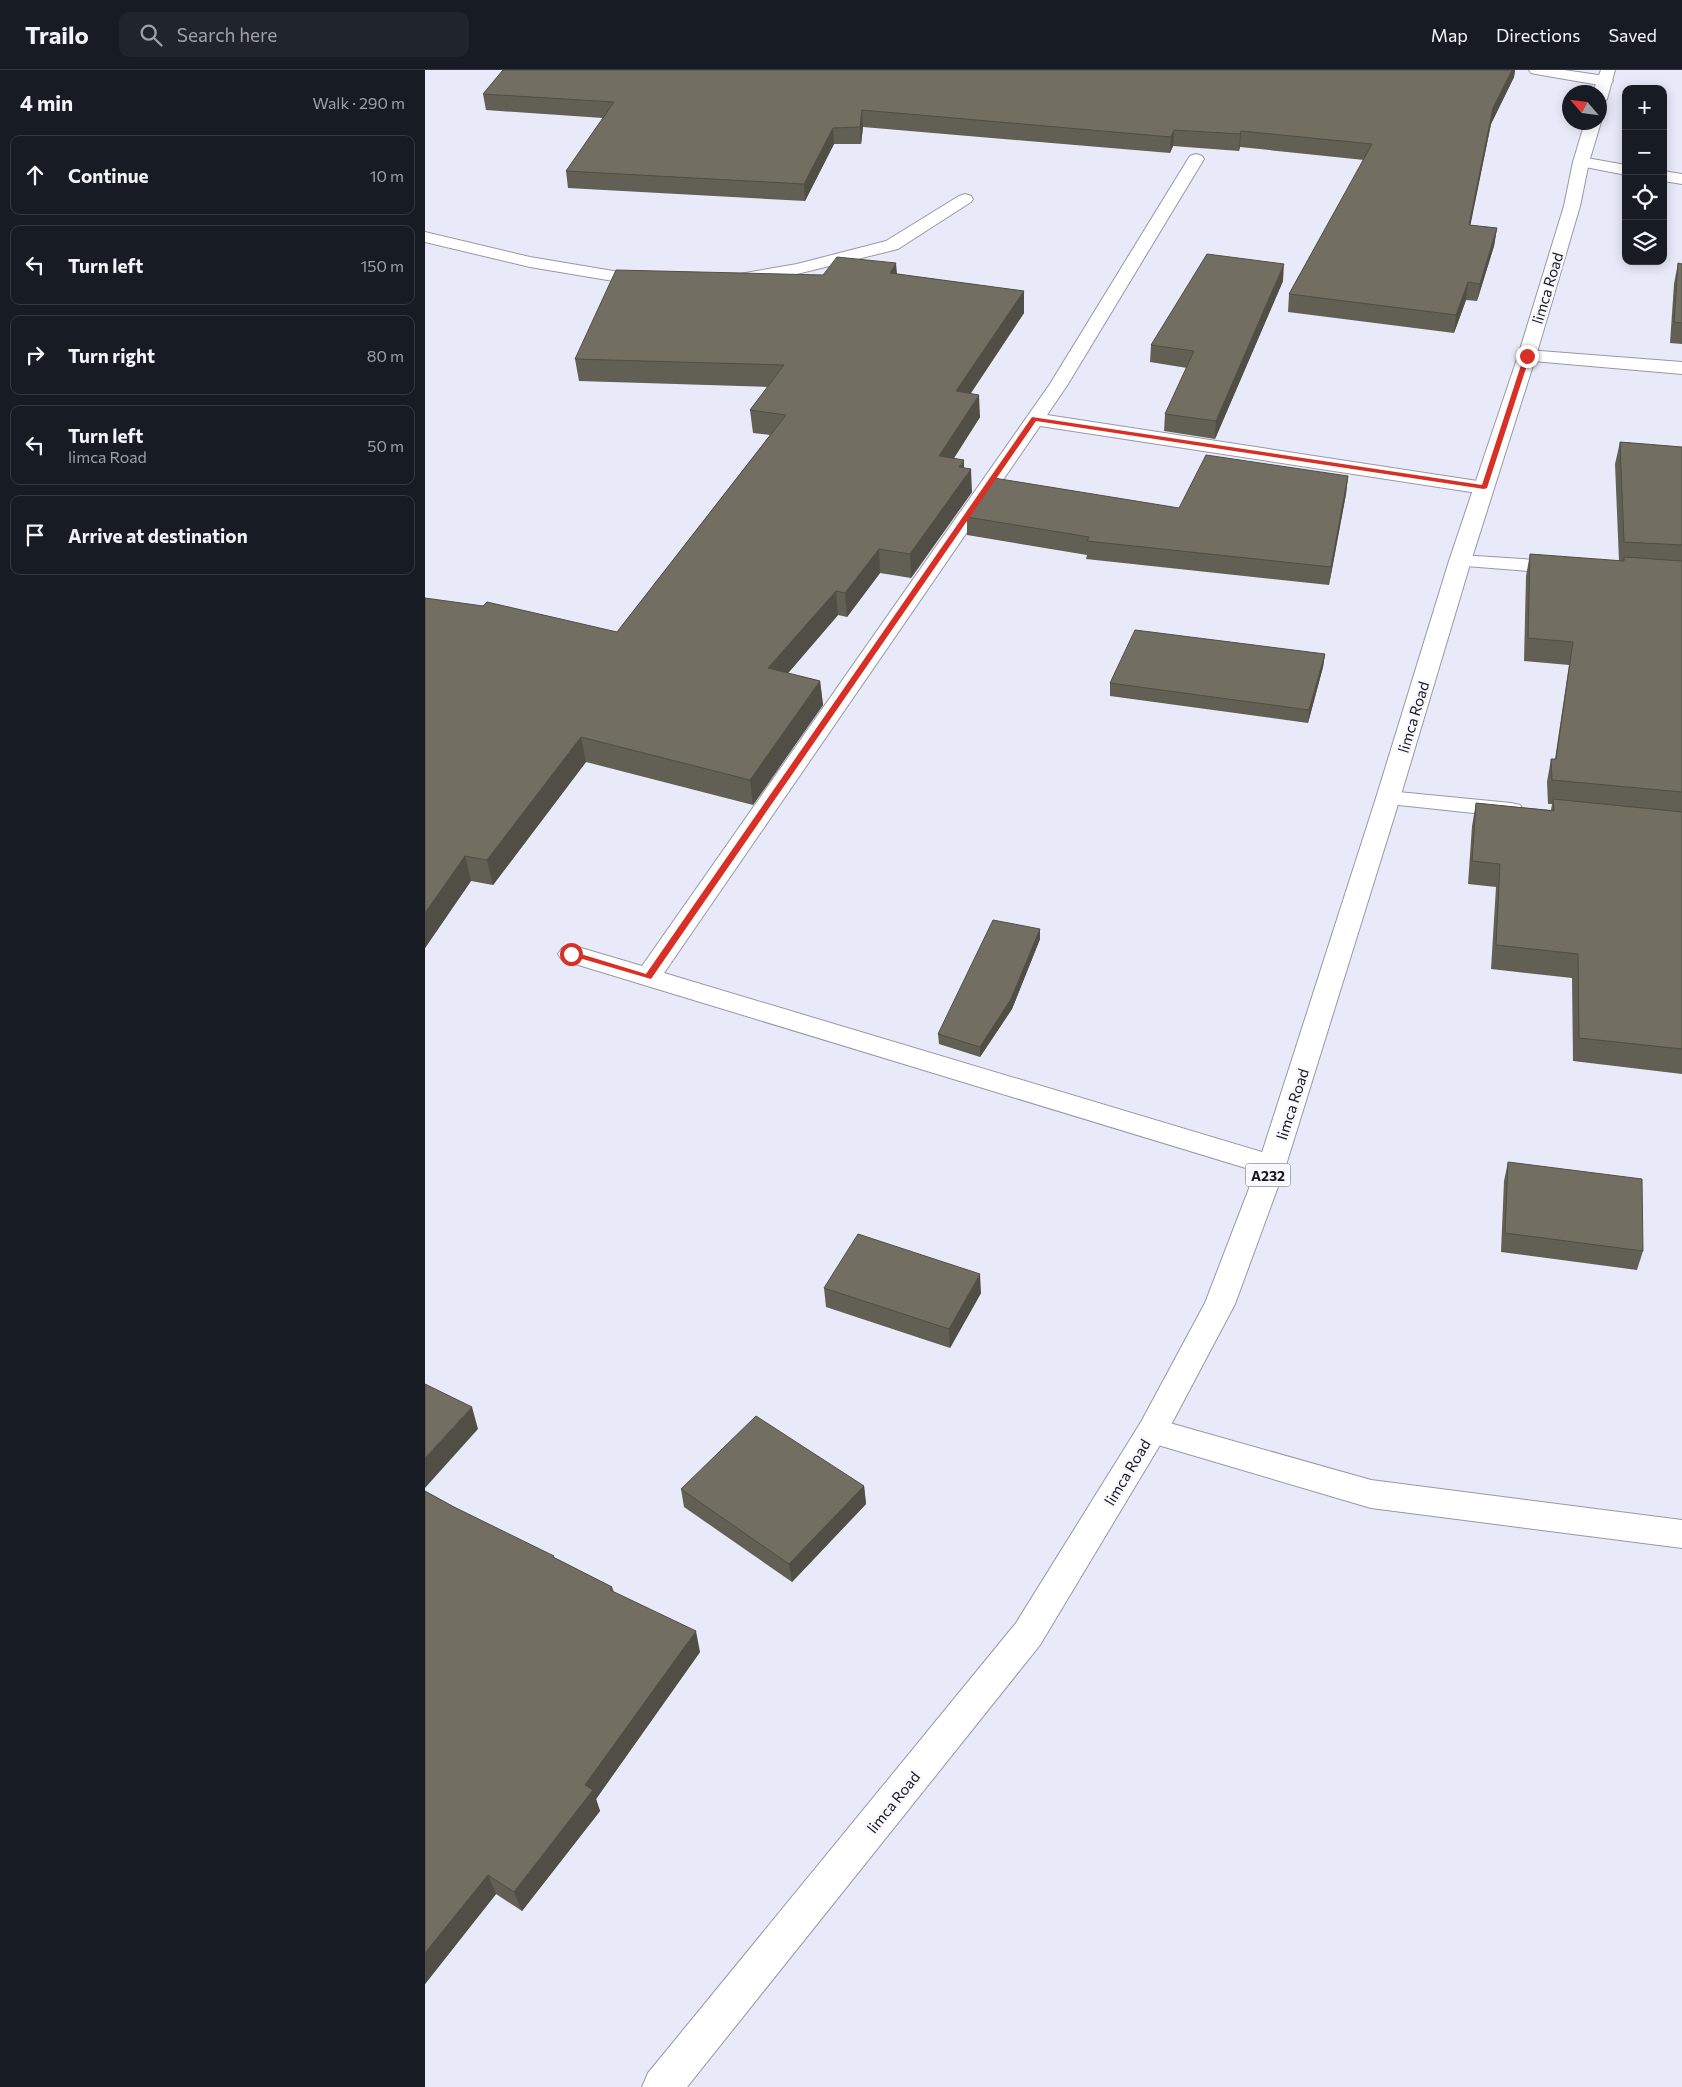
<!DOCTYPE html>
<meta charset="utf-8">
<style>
:root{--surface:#171b24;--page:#20242c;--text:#f1f3f6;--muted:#9ea1a6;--line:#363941}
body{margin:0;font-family:Commissioner,sans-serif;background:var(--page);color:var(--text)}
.controls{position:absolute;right:15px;top:15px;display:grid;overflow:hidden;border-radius:10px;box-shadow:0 2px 12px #0003}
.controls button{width:45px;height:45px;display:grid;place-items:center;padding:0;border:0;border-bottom:1px solid var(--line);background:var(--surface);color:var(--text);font:25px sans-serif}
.compass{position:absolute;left:1137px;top:15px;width:45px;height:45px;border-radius:50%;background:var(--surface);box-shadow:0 2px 12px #0003;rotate:298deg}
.stop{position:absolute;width:15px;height:15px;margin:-11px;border:4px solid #d93025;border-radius:50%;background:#fff}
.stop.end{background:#d93025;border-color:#fff;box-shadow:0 1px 5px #0008}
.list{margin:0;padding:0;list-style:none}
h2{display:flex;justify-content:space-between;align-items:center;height:65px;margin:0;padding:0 20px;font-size:21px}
h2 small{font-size:16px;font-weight:400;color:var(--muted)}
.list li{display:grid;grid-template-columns:32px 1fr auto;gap:15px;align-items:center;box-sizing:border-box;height:80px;margin:0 10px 10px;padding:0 10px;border:1px solid var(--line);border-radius:10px}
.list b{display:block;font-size:19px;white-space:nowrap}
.list p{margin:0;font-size:16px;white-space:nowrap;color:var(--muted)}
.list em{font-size:16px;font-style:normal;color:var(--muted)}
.icon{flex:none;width:28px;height:28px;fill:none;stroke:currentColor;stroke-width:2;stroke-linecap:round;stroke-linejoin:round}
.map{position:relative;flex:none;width:1257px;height:2017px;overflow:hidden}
header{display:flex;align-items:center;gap:30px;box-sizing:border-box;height:70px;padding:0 25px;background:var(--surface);border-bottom:1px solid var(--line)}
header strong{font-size:24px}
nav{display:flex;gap:28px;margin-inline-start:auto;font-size:18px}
.search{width:350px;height:45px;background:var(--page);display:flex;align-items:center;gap:12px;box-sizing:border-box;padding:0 18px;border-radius:10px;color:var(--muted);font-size:19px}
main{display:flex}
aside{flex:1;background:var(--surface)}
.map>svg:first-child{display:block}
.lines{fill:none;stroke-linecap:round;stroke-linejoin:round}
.service-casing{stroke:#9798a6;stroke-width:2}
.minor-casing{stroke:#9798a6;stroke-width:2}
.primary-casing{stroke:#9798a6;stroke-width:2}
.service{fill:#fff;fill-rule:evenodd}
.minor{fill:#fff;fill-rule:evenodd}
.primary{fill:#fff;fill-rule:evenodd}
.wall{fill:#625f54}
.shaded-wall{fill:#504e45}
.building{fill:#726f62;stroke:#504e45}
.route{fill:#d93025}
.labels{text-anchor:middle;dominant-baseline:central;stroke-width:5;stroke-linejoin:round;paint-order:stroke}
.shield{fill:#f8f8fe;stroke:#5a5b60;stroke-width:1}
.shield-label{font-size:14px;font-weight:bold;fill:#17181d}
.street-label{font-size:15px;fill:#17181d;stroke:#f8f8fe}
</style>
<header>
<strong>Trailo</strong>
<div class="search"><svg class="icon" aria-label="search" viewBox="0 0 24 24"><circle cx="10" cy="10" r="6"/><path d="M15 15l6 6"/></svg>Search here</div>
<nav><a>Map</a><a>Directions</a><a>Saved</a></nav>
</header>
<main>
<aside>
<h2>4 min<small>Walk · 290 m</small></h2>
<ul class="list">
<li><svg class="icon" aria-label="ahead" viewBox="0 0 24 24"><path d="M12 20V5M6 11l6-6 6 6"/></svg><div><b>Continue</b></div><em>10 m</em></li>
<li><svg class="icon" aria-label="left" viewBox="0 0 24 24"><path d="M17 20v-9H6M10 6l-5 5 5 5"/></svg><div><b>Turn left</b></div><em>150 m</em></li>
<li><svg class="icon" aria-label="right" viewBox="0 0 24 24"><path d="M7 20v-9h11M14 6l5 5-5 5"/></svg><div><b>Turn right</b></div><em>80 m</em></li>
<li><svg class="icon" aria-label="left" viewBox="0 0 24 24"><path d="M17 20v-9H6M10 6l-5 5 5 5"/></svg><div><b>Turn left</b><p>limca Road</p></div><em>50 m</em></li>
<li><svg class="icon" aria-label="arrive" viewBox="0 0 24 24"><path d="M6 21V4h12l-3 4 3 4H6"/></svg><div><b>Arrive at destination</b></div></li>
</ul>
</aside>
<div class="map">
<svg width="1257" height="2017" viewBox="0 0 1257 2017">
<rect width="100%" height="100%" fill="#e9eaf9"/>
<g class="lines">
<defs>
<g id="service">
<path d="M1156,87L1201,95V105L1150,95L1148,92L1150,89Z"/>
<path d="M1238,101L1257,104V114L1238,111Z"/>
</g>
<g id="minor">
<path d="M1104,0H1139L1180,6L1185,8L1188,11L1185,14L1180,16L1111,4L1106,3Z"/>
<path d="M771,84L777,86L779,89L643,314L622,345L1059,412L1066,414L1069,418L1066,422L1059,424L615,356L239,903L857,1088L861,1095L857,1102L847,1106L137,890L133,884L137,878L146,875L217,896L625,314L763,89L765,86Z"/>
<path d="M540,124L546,126L548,129L546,132L473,179L372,204L309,215L303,214L300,210L303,206L309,205L372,194L461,171L534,126Z"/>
<path d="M0,162L105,187L224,207L230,208L233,212L230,216L224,217L105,197L0,172Z"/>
<path d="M1102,280L1257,292V304L1095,290L1093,286L1095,282Z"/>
<path d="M1035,485L1141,492L1148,494L1152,498L1148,502L1141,504L1028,495L1024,491L1028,487Z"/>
<path d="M963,721L1086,733L1095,735L1098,740L1095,745L1086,747L955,733L951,728L955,723Z"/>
<path d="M727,1348L946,1410L1257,1450V1478L946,1438L716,1370L711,1361L716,1352Z"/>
</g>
<g id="primary">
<path d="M1176,0H1190L1182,29L1179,32L1174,33V22H1168Z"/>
<path d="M1174,50L1176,52L1164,92L1155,136L1111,286L1046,491L975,728L861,1095L810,1234L738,1370L615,1575L262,2017H217L223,2003L591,1553L716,1352L780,1233L833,1095L951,728L1024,491L1093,286L1139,136L1148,92L1160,52H1174Z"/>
</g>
</defs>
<use href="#service" class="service-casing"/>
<use href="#minor" class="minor-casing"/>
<use href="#primary" class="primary-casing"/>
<use href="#service" class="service"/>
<use href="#minor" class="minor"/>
<use href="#primary" class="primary"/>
</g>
<g class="wall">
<path d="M78,0H1090L1089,7L1066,54L1045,155L1072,158L1069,176L1052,231L1041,230L1029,263L863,242L864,224L939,90L815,77L814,81L748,76L745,83L438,57L436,74H409L380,131L143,118L141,101L178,48L61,40L58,24Z"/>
<path d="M1253,193L1257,194V274L1245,273L1249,214Z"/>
<path d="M472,204L599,221V243L546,323L555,347L529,388L539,398L547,422L486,508L455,503L422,547L413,545L363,603L395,611L398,635L328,735L161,692L68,815L46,811L0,878V528L192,562L345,365L328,363L325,340L343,317L154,311L150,289L398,205Z"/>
<path d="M858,211L790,369L739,361L740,344L762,298L725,292L726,275Z"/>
<path d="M1195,372L1257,377V1004L1148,991L1147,908L1066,899L1071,817L1043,814L1047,756L1051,733L1126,740L1127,734H1123L1122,712L1126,689H1130L1144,595L1099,591L1101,506L1105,484L1194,491L1190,394Z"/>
<path d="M923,406L921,424L904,515L661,489L662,485L542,465V447L754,438Z"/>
<path d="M900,584L898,597L883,653L685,626V613Z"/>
<path d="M615,869L587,939L555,987L514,974L513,964Z"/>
<path d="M1083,1092L1218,1181L1212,1200L1076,1182L1079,1111Z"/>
<path d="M399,1218L556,1223L525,1278L401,1237Z"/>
<path d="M439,1416L441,1434L367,1512L259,1437L256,1419Z"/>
<path d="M0,1421L29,1437L187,1517L189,1522L275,1582L171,1729L175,1741L97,1841L71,1824L0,1914Z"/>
</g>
<g class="shaded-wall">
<path d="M1087,0H1090L1089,7L1066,54L1042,172L1044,155L1068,38Z"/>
<path d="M437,40L438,57L436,74L435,57Z"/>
<path d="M408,58L409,74L380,131L379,114Z"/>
<path d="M749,60L748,76L745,83L746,67Z"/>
<path d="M816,61L815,77L814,81L815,64Z"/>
<path d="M1072,158L1069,176L1052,231L1055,214Z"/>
<path d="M471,193L473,215L465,203Z"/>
<path d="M859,194L858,211L790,369L791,351Z"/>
<path d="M1043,212L1041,230L1029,263L1031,245Z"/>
<path d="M599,221V243L532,344L531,321Z"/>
<path d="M554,325L555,347L515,410L514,386Z"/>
<path d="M539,390V409L546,399L547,422L486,508L485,484Z"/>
<path d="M923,406L921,424L904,515L906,497Z"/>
<path d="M454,479L455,503L422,547L420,523Z"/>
<path d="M411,521L413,545L346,623L343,598Z"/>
<path d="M900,584L898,597L883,653L884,640Z"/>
<path d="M395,611L398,635L328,735L325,710Z"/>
<path d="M156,667L161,692L68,815L62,790Z"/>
<path d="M40,786L46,811L0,878V843Z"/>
<path d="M615,859V869L587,939L555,987V977Z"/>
<path d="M555,1204L556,1223L525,1278L524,1259Z"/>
<path d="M47,1337L53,1359L0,1418V1388Z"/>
<path d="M439,1416L441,1434L367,1512L364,1494Z"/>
<path d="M271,1561L275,1582L171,1729L175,1741L97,1841L89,1822L160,1715Z"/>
<path d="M63,1805L71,1824L0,1914V1883Z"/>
</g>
<g class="building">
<path d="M78,0H1087L1068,38L1044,155L1072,158L1055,214L1043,212L1031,245L864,224L947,74L816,61L815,64L749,60L746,67L437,40L435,57L408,58L379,114L141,101L189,32L58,24Z"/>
<path d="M782,184L859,194L791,351L740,344L769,281L726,275Z"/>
<path d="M412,187L471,193L465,203L599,221L531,321L554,325L514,386L539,390L534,397L546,399L485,484L454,479L420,523L411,521L343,598L395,611L325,710L156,667L62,790L40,786L0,843V528L58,536L62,532L192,562L361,345L325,340L359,295L150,289L191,200L398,205Z"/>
<path d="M1253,193L1257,194V253L1249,252Z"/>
<path d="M1195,372L1257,377V475L1199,472Z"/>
<path d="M781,385L923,406L906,497L662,471L664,467L542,447L569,408L754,438Z"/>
<path d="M1105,484L1199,491V487L1257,491V722L1127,710L1126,689H1131L1148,572L1103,568Z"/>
<path d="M710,560L900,584L884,640L685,613Z"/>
<path d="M1128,729L1257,742V979L1154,968L1153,884L1071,875L1075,794L1047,791L1051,733L1129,741Z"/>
<path d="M568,850L615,859L586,929L555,977L513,964Z"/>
<path d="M1083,1092L1217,1109L1218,1181L1080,1163Z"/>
<path d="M433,1164L555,1204L524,1259L399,1218Z"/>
<path d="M0,1314L47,1337L0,1388Z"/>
<path d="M331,1346L439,1416L364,1494L256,1419Z"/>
<path d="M0,1421L29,1437L129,1486L128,1487L187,1517L185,1520L271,1561L160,1715L168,1720L89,1822L63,1805L0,1883Z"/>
</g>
<path class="route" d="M1102,285L1105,286L1062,418L1059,419L611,351L226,909L144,885V882L146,881L221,904L607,347L1057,415L1099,286Z"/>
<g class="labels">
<rect class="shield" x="820.5" y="1093.5" width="45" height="23" rx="4"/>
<g class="shield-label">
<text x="843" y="1105">A232</text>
</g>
<g class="street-label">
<text transform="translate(1122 218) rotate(-73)">limca Road</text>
<text transform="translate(988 647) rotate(-73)">limca Road</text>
<text transform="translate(867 1034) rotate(-72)">limca Road</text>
<text transform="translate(702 1402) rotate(-59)">limca Road</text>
<text transform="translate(468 1732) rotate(-51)">limca Road</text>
</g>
</g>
</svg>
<div class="controls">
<button>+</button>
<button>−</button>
<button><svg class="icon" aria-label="locate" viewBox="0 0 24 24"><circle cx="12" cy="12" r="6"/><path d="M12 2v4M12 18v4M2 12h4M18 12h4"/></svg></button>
<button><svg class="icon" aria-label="layers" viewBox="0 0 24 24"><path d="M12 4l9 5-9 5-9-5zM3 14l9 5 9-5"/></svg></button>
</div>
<svg class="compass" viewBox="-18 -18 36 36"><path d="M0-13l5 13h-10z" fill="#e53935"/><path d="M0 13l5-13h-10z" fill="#9ea1a6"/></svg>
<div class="stop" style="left:146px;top:884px"></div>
<div class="stop end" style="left:1102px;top:286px"></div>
</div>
</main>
